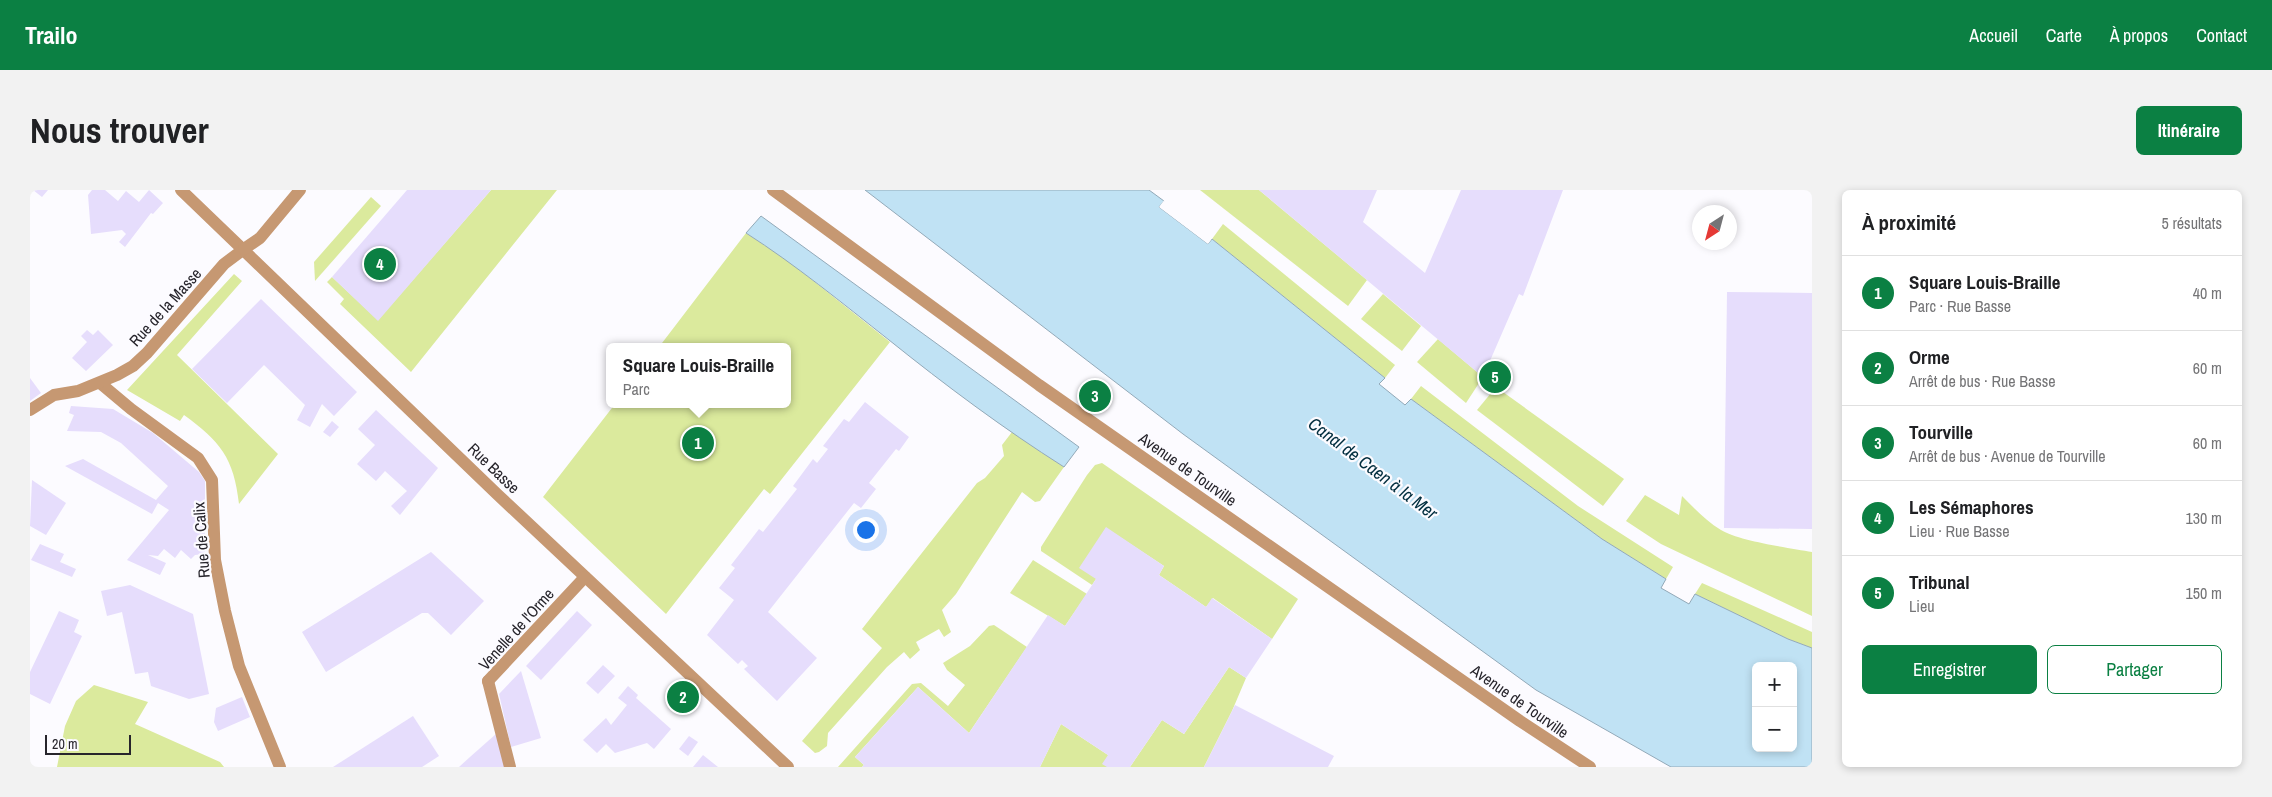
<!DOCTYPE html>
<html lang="fr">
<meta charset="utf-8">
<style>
:root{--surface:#fff;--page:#f2f2f2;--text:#202124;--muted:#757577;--line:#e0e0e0;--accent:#0b8043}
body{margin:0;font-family:"Archivo Narrow",sans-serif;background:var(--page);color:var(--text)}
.controls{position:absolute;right:15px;bottom:15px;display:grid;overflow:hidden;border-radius:8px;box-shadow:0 2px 8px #0003}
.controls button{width:45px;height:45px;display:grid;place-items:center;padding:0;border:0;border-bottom:1px solid var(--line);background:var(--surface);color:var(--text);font:25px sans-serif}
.compass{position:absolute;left:1662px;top:15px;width:45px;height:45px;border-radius:50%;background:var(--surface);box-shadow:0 2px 8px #0003;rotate:216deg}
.scale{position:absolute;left:15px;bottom:12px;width:86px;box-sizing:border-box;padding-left:5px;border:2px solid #27252c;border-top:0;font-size:14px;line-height:18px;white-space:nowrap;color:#27252c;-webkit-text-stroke:4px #fcfbff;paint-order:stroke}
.you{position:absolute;left:835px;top:339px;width:18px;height:18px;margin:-12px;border:4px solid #fff;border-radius:50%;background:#1a73e8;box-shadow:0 0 0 8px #1a73e833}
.badge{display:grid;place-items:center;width:32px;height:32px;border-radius:50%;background:var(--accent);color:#fff;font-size:16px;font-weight:700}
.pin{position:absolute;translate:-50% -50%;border:2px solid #fff;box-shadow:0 1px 5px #0006}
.popup{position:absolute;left:576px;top:153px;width:185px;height:65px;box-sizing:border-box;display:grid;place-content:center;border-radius:8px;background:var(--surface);filter:drop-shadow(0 1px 4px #0005);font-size:16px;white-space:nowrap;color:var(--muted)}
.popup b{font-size:19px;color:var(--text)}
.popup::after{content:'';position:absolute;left:50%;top:100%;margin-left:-10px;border:10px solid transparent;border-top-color:var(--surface)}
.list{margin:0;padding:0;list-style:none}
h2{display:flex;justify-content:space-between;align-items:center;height:65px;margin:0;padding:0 20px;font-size:21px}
h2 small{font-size:16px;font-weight:400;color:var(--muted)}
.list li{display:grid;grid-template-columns:32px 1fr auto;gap:15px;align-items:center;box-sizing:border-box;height:75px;padding:0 20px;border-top:1px solid var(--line)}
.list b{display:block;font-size:19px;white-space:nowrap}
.list p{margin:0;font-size:16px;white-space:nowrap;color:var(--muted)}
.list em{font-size:16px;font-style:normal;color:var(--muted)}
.actions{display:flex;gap:10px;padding:15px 20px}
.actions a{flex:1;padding:11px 0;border:1px solid var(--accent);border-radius:8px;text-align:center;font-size:18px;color:var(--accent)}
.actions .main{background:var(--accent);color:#fff}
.map{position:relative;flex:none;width:1782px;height:577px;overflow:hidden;border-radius:8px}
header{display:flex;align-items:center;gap:30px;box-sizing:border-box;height:70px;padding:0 25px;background:var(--accent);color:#fff}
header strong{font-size:24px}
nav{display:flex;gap:28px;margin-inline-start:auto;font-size:18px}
.intro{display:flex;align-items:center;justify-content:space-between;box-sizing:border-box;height:120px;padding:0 30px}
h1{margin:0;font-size:35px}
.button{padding:12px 22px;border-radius:8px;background:var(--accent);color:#fff;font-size:18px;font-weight:700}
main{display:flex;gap:30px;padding:0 30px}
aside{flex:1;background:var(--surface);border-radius:8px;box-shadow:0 2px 8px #0003}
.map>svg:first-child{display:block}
.green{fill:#dbea9d}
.water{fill:#c0e2f4;stroke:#92a9b8;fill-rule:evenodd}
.pier{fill:#fcfbff}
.building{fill:#e6ddfc}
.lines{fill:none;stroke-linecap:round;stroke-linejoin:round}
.pedestrian{stroke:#c69872;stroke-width:12}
.minor{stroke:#c69872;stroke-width:12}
.tertiary{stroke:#c69872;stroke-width:12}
.labels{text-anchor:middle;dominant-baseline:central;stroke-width:4.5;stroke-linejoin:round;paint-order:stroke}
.street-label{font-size:16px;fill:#27252c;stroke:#fcfbff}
.water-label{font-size:18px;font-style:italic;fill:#022e3f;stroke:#fcfbff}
</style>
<header>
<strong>Trailo</strong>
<nav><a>Accueil</a><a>Carte</a><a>À propos</a><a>Contact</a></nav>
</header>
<div class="intro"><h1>Nous trouver</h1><a class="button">Itinéraire</a></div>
<main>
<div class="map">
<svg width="1782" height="577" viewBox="0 0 1782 577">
<rect width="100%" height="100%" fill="#fcfbff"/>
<g class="green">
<path d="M461,0H527L381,182L310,114L314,109L297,92L302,87L348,130Z"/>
<path d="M1170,0H1229L1337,90L1318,116Z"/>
<path d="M341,7L351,16L285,91L284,72Z"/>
<path d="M1193,34L1365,175L1355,188L1182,49Z"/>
<path d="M716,43L756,69L860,152L740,304L734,299L636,424L513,307L585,214H757V157H629Z"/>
<path d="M204,84L212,91L147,165L248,264L209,314C204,268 190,251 154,225L150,231L97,200Z"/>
<path d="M1353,104L1391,136L1372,161L1331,129Z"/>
<path d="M1408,149L1453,187L1436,213L1387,172Z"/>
<path d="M1391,196L1548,316L1643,377L1636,389L1572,349L1381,209Z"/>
<path d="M1466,197L1594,289L1573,316L1447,220Z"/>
<path d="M982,242L1034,277L1010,311L1005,312L992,302L926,404L912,420L921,442L914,447L909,439L886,452L890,460L880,469L874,462L857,477L798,543L797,556L789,562L785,563L772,551L852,458L832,439L947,293L955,288L974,266L972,255Z"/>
<path d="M1072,273L1268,409L1242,449L1183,408L1176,417L1129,385L1134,376L1076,338L1066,389L1062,395L1011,361V357L1057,285L1065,275Z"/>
<path d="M1615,305L1649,325L1652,306C1664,318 1676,331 1691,340C1709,351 1759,358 1782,362V426L1631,354L1596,331Z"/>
<path d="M1003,370L1057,404L1035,436L980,403Z"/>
<path d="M1672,393L1782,442V458L1758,449L1665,404Z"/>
<path d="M964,435L997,457L939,543L888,497L825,567L834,575L832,577H808L882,494L891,493L918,516L935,495L917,480L913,473L940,456L959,436Z"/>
<path d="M1199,477L1216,488L1202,521L1174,577H1100L1132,530L1154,544Z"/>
<path d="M64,495L118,512L105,534L190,572L194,577H27L35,536L46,511Z"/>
<path d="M1031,534L1078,565L1077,577H1010Z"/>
</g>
<g class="water">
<path d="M835,0H1119L1134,11L1129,17L1178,54L1182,49L1355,188L1349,194L1375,215L1381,209L1572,349L1636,389L1631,398L1659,414L1665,404L1758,449L1782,458V577H1641L1506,500L1153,244ZM1726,476H1763V558H1726Z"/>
<path d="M731,26L1049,257L1034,277C974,239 915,195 859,150C812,113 766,75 716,43Z"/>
</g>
<path class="pier" d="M1135,9L1133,16L1177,50L1183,47L1178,54L1129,17Z"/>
<g class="building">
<path d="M3,0H18L12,7Z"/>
<path d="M62,0H75L88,11L96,1L109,12L119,0L133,13L123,24L121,23L95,57L89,52L96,44L92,40L61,44L58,5Z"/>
<path d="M377,0H461L348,131L302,87Z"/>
<path d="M1229,0H1347L1333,32L1395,83L1431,0H1533L1493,106L1489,104L1453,187Z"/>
<path d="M1697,102L1782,103V339L1694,338Z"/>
<path d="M231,109L327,202L304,226L292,214L280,237L267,230L275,215L234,175L197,213L162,179Z"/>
<path d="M57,140L63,145L68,140L83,155L56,181L42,168L57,152L51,146Z"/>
<path d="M1461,179L1474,188L1469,196L1456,186Z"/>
<path d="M0,188L11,203L0,211Z"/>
<path d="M835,212L879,247L869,261L866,259L839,293L846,299L831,318L824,313L738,422L787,468L747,511L714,479L718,476L712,470L708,474L677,445L704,410L689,398L705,378L701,375L719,352L729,339L733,342L767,299L763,296L783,269L787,273L798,259L793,256L814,229L819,232Z"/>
<path d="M41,216L83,219L123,243L169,282L175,291V364L165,365L161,369L151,360L145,368L134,359L128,366L118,365L136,373L130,385L97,370L139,320L128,313L122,324L35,276L53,269L126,310L138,296L91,253L71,242L37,241L44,225L39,223Z"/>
<path d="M346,220L408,278L370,325L361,316L377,301L355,281L346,291L327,274L345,255L328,239Z"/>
<path d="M302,231L309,237L300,247L293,242Z"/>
<path d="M2,290L36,313L16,345L0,336Z"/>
<path d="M1076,337L1134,376L1129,385L1176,417L1182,408L1242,449L1216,488L1199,477L1154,544L1132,530L1100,577H1077L1072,574L1078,565L1031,534L1010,577H832L834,575L825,567L888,497L939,543L1018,425L1035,436L1066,389L1049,378Z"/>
<path d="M10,354L34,364L30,372L46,379L42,387L1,370Z"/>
<path d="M401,362L454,411L421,445L398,423H392L296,482L272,442Z"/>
<path d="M100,395L163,424L179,504L159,509L121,496L118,482L105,484L92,422L77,426L71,401Z"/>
<path d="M29,421L49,430L44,442L52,446L20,514L0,504V482Z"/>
<path d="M547,421L562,435L511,490L496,476Z"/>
<path d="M573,475L585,486L568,504L556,493Z"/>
<path d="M491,481L511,548L481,557L469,504Z"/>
<path d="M598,496L608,505L606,508L641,539L624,559L617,553L585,563L576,554L567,563L553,550L576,528L581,535L597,515L588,508Z"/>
<path d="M212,507L220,527L188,541L184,532L186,518Z"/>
<path d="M1205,515L1304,566L1298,577H1174Z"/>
<path d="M383,526L409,566L392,577H303Z"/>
<path d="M466,544L475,577H429L440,567Z"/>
<path d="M659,546L668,552L658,566L649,559Z"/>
<path d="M673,565L688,577H663Z"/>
</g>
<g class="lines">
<path class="pedestrian" d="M458,491L480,577"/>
<g class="minor">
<path d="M151,0L468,305L758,577"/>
<path d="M70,193L101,219L168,268L182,290L185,370L195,421L209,476L250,577"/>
<path d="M0,220L24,205L48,201L87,185L103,176L117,163L194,74L214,59"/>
<path d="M458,491L555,387"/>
</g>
<g class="tertiary">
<path d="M743,0L1009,195L1490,531L1560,577"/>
<path d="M214,59L230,48L270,0"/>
</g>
</g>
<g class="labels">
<g class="street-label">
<text transform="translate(135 117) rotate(-48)">Rue de la Masse</text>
<text transform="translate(464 278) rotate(44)">Rue Basse</text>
<text transform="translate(1158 279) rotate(35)">Avenue de Tourville</text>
<text transform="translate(171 350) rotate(-94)">Rue de Calix</text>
<text transform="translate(486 439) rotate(-48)">Venelle de l'Orme</text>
<text transform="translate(1490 511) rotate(35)">Avenue de Tourville</text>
</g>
<g class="water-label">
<text transform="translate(1343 278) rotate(37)">Canal de Caen à la Mer</text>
</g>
</g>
</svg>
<div class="controls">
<button>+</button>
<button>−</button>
</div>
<svg class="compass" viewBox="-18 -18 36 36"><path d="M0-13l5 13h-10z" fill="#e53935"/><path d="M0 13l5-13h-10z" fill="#757577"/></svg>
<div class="scale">20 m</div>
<div class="you"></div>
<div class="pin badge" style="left:668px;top:253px">1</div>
<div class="popup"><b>Square Louis-Braille</b>Parc</div>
<div class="pin badge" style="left:653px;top:507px">2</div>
<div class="pin badge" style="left:1065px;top:206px">3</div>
<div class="pin badge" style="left:350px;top:74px">4</div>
<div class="pin badge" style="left:1465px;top:187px">5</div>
</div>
<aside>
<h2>À proximité<small>5 résultats</small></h2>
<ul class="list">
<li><span class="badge">1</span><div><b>Square Louis-Braille</b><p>Parc · Rue Basse</p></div><em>40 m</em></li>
<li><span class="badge">2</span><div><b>Orme</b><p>Arrêt de bus · Rue Basse</p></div><em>60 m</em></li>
<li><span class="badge">3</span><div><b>Tourville</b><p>Arrêt de bus · Avenue de Tourville</p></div><em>60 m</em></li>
<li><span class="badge">4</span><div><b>Les Sémaphores</b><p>Lieu · Rue Basse</p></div><em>130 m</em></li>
<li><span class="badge">5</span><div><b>Tribunal</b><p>Lieu</p></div><em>150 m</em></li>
</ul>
<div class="actions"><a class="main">Enregistrer</a><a>Partager</a></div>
</aside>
</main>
